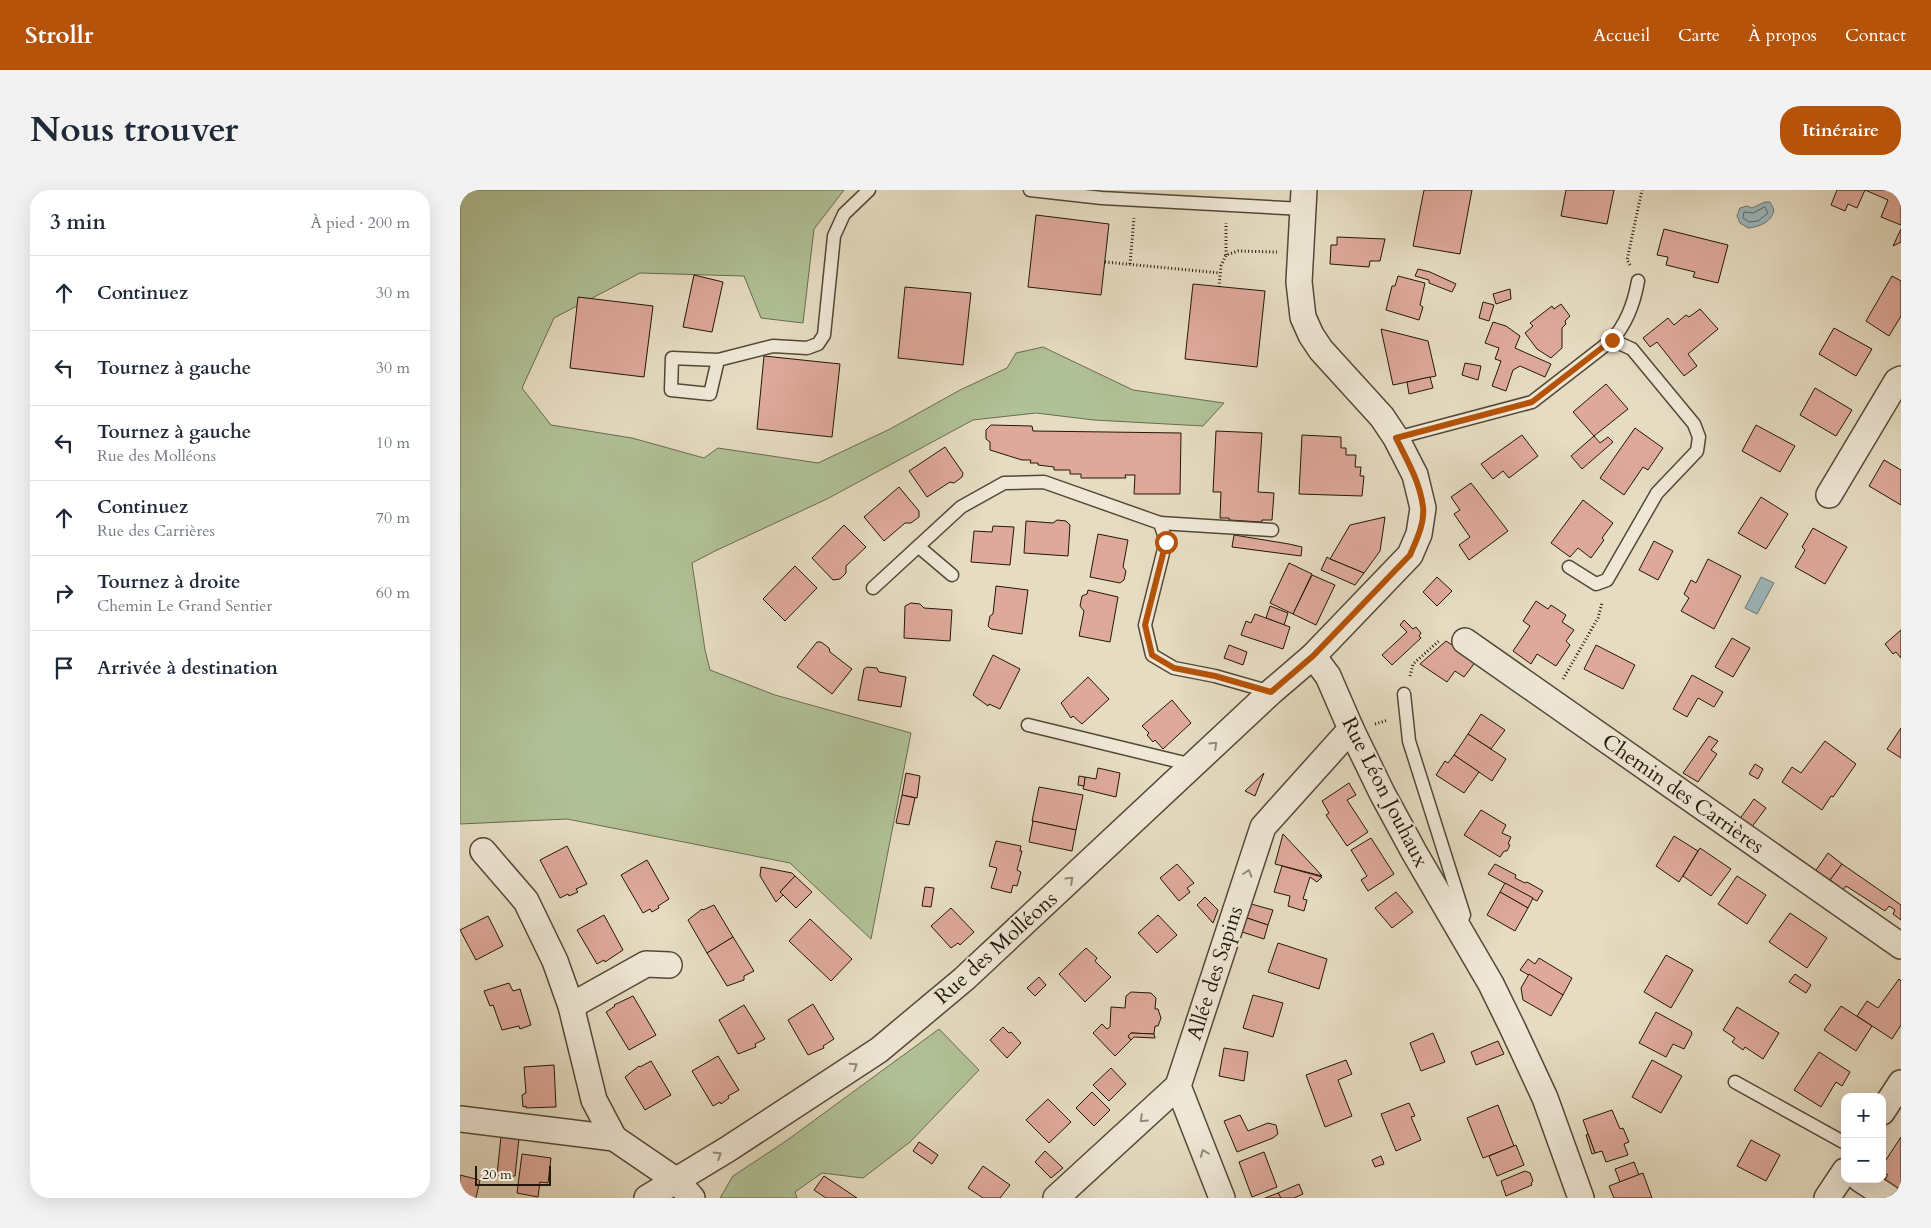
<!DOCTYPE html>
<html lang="fr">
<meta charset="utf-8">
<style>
:root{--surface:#fff;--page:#f2f2f3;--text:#1f2937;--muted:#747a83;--line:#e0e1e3;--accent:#b45309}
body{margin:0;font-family:Cardo,serif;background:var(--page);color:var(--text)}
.controls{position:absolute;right:15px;bottom:15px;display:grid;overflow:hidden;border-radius:10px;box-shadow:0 5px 20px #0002}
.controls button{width:45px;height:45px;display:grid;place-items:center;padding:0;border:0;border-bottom:1px solid var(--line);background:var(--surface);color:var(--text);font:25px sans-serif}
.scale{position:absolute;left:15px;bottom:12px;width:76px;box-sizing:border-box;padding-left:5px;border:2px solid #241608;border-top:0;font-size:14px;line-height:18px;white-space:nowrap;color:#241608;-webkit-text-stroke:4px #efe8d7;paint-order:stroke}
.stop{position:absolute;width:15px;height:15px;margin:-11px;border:4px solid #b45309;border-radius:50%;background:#fff}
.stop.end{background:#b45309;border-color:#fff;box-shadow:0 1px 5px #0008}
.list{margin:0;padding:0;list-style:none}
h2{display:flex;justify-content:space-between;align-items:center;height:65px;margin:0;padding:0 20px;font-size:21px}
h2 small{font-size:16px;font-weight:400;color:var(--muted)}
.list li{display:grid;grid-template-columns:32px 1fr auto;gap:15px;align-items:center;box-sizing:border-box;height:75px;padding:0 20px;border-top:1px solid var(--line)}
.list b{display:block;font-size:19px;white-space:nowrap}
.list p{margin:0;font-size:16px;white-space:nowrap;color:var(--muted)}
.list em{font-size:16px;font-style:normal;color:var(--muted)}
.icon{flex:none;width:28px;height:28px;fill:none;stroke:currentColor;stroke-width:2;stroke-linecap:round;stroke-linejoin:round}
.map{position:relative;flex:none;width:1441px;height:1008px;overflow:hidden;border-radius:20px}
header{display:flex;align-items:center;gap:30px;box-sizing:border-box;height:70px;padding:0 25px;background:var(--accent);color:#fff}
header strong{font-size:24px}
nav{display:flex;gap:28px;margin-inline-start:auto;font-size:18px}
.intro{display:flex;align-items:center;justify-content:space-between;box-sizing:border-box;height:120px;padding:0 30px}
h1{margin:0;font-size:35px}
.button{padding:12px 22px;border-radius:20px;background:var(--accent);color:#fff;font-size:18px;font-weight:700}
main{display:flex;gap:30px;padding:0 30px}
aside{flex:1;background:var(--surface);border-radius:20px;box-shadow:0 5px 20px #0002}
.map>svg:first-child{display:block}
.green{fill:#b1c197;stroke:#6a6c50}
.water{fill:#9cb8be;stroke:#6c7775}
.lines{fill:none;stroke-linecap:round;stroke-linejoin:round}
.shore{stroke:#606763;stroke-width:1}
.building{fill:#dea99b;stroke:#241608}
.service-casing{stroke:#544836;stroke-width:15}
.minor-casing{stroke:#544836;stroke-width:28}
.path{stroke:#241608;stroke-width:3;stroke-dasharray:1 2.5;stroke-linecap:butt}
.service{stroke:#efe8d7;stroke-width:12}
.minor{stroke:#efe8d7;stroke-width:25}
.oneway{stroke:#948a7a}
.route{stroke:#b45309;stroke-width:6}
.labels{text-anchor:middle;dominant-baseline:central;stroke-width:4;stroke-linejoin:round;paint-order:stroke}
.street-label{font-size:21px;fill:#241608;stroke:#efe8d7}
</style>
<header>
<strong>Strollr</strong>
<nav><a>Accueil</a><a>Carte</a><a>À propos</a><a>Contact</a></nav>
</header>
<div class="intro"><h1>Nous trouver</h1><a class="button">Itinéraire</a></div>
<main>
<aside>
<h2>3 min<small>À pied · 200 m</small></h2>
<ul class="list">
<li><svg class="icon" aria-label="ahead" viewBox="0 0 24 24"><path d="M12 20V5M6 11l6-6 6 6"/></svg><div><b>Continuez</b></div><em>30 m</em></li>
<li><svg class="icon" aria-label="left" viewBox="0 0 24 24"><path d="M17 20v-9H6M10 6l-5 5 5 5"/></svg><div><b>Tournez à gauche</b></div><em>30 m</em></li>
<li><svg class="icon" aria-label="left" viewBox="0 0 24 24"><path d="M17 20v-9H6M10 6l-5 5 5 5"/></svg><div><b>Tournez à gauche</b><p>Rue des Molléons</p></div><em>10 m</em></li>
<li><svg class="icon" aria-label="ahead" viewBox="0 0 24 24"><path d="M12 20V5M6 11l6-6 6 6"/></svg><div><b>Continuez</b><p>Rue des Carrières</p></div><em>70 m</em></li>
<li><svg class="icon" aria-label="right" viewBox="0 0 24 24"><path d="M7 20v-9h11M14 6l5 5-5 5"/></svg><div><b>Tournez à droite</b><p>Chemin Le Grand Sentier</p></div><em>60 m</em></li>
<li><svg class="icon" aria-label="arrive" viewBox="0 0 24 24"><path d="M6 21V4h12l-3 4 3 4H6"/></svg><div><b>Arrivée à destination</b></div></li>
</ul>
</aside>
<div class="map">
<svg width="1441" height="1008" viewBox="0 0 1441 1008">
<rect width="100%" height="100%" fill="#e6dcc2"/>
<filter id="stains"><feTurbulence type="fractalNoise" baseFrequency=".004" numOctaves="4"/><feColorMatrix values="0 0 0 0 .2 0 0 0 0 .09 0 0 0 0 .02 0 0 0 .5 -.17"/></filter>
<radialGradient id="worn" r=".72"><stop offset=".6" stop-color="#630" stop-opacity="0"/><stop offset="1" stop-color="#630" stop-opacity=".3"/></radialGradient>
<g class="green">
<path d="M0,0H384L354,39L343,133L301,128L284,86L180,83L94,128L62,198L91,235L172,248L244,268L258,258L358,273L430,239L500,200L547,178L556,163L583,157L673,200L764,213L743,236L634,230L576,223L513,230L367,309L255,361L232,373L245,460L250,480L315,505L451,543L411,749L330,673L107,629L0,634Z"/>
<path d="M479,839L519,880L450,952L403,988L362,983L335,1002L337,1008H260L273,986L326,951Z"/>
</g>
<g class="water">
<path d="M1305,12H1310L1314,20C1312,32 1299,37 1288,38L1280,33L1277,26L1280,18L1287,16L1292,18Z"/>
<path d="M1301,387L1314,393L1297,424L1285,418Z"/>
</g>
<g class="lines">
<path class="shore" d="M1305,17L1308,23L1298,31L1289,32L1283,28L1284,22L1293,23Z"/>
</g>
<g class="building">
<path d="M964,0H1012L1000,64L953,56Z"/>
<path d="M1106,0H1154L1147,34L1101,26Z"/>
<path d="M1377,0H1438L1437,1L1441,3V35L1421,27L1428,10L1405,0L1397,18L1388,14L1385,21L1371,15Z"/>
<path d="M576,25L649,34L641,105L568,97Z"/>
<path d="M1204,39L1268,55L1258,93L1233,87L1235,82L1206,75L1208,67L1197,65Z"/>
<path d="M1441,39V52L1433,56Z"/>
<path d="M877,47L925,49L920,71H910L909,77L870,74L871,55H877Z"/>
<path d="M958,79L970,82L996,94L992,102L969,93V90L955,86Z"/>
<path d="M234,85L263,92L252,142L223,137Z"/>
<path d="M938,86L965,93L960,115L963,117L959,130L926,120L932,96H935Z"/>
<path d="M1432,86L1441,91V126L1429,146L1406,131Z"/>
<path d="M733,94L805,101L797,177L725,169Z"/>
<path d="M445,97L511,103L503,175L438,168Z"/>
<path d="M1050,99L1051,109L1036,114L1033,104Z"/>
<path d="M118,107L193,116L184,187L110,178Z"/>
<path d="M1023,112L1034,115L1029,131L1019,128Z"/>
<path d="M1101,114L1110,126L1105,131L1106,134L1102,138V158L1091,168L1077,159L1065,143L1073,136L1070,133L1092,116L1094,119Z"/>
<path d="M1240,119L1258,139L1228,164L1237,176L1224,186L1197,152L1190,157L1183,148L1208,128L1214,135L1226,125L1229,127Z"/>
<path d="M1033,132L1046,136L1060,146L1055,158L1091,174L1085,187L1060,176L1053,180L1046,201L1032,196L1041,171L1035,169L1039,158L1025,153Z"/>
<path d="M1374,138L1412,159L1396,186L1359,164Z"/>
<path d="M921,139L968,151L976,186L933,195Z"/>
<path d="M304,166L380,174L372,247L297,239Z"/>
<path d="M1005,173L1021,176L1018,190L1002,185Z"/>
<path d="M970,187L973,198L949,204L947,192Z"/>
<path d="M1146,194L1168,219L1134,246L1113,222Z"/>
<path d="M1355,198L1392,220L1376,246L1340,225Z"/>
<path d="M531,235L572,236L573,241L721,243L720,304H674L675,285H665L666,288H621V284H610V280H594V277L578,275V273H570L571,270H562L530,260V252L526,249V240Z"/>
<path d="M1296,235L1335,256L1320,282L1282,261Z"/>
<path d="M1175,238L1203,258L1188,280L1183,277L1164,305L1140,288Z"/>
<path d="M756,241L802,243L798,302L814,303L812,330H802V332L769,330V328H760L761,302H753Z"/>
<path d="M842,245L881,247V258H886V265H896L895,277H901L900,286H904L902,306L839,304Z"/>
<path d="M1062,245L1078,266L1049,288L1043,281L1033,289L1021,274Z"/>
<path d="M1134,246L1140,253L1148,247L1153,252L1122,279L1111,266Z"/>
<path d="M485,257L503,283L502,287L494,293L490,292L467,307L449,281Z"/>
<path d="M1424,270L1441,280V315L1409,296Z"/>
<path d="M1011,293L1048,341L1009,370L999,355L1010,347L994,324L1000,320L991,307Z"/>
<path d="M439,297L459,321V327L451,333H445L424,351L404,327Z"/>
<path d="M1301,307L1328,324L1306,359L1278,343Z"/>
<path d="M1123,310L1153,333L1142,348L1144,350L1131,368L1118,358L1110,367L1091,353Z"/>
<path d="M925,327L920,361L904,383L870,369L890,335Z"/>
<path d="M597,330L606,331L610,335L608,366L564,363L566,331L593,333Z"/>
<path d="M384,335L406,357L386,376V383L380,389L373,390L352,368Z"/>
<path d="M533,336L554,337L550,375L511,372L514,341L532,342Z"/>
<path d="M1353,338L1387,357L1365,394L1335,377L1345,360L1342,357Z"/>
<path d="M638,344L668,350L663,377L666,381L664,390L660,393L630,387Z"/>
<path d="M774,345L829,354L842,357L841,366L772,357Z"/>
<path d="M1194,351L1213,361L1198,390L1179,380Z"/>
<path d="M867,367L870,369L904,383L895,395L861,380Z"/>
<path d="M1248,369L1281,386L1254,439L1221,421L1229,408L1224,404L1231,390L1236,393Z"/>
<path d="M829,373L852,384L833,424L810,413Z"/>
<path d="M335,376L357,398L325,431L303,409Z"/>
<path d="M852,385L875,395L856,435L833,424Z"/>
<path d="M977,387L992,401L977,416L963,402Z"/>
<path d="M536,396L568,400L562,444L531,439L528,436L530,426L533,424Z"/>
<path d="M628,400L658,407L650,452L619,446L624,421L620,416L622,406L627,404Z"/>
<path d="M1076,411L1088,419L1091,415L1106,425L1102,432L1114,440L1106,451L1110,455L1096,476L1077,464L1071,474L1053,461L1070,436L1063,431Z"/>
<path d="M451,413L460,414L464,418L492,420L490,451L444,448L445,416Z"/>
<path d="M810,416L828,423L824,435L806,428Z"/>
<path d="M795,424L830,437L823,459L781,445L786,431L791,433Z"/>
<path d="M944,430L953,439L956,437L961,443L959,446L961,448L932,475L922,465L947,442L940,435Z"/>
<path d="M1441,440V468L1436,462L1433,464L1425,454Z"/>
<path d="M1272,448L1290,458L1273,487L1255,477Z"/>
<path d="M986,451L1016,471L1004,487L995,481L987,492L960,474Z"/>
<path d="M357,452H361L369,458L370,462L392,479L372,504L337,477Z"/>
<path d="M769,455L787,462L783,475L764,468Z"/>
<path d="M1136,455L1175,475L1163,499L1124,479Z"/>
<path d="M533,465L560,479L540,519L529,514L528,516L513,505Z"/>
<path d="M407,477L417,478L419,482L446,487L441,517L398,510L404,479Z"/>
<path d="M1232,485L1263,502L1254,517L1238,508L1227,527L1213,519Z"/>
<path d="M628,487L649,509L622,534L613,526L611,528L601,513Z"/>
<path d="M712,510L731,533L703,559L695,550L693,552L687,545L689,543L682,536Z"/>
<path d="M1021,524L1045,540L1031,559L1008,544Z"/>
<path d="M1441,538V568L1427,559Z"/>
<path d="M1008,544L1046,569L1032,591L994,565Z"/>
<path d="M1249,546L1258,551L1251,560L1257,564L1238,592L1223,583Z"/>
<path d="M1365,551L1396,574L1373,607L1371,606L1362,620L1322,592L1332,577L1341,583Z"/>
<path d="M994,565L1019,582L1004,603L976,585L985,571L988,573Z"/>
<path d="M1295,574L1303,579L1298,589L1289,584Z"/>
<path d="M638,578L660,583L656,607L623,599L625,587L636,589Z"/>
<path d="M446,583L460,586L457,608L442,605Z"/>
<path d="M804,583L795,606L785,601Z"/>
<path d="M619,586L625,587L624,596L618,595Z"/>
<path d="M889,593L896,605L887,610L908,642L887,656L866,625L869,623L862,611Z"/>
<path d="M579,597L623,605L616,640L572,631Z"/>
<path d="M442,605L455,608L449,635L436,633Z"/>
<path d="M1294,609L1306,618L1291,638L1279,630Z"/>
<path d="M1021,620L1046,635L1042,643L1051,647L1048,654L1050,655L1047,661H1044L1040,667L1004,645Z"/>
<path d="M573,631L616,640L612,661L569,652Z"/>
<path d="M823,644L854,677L862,686L815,674Z"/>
<path d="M1214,646L1238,661L1219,692L1196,676Z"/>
<path d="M911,648L934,684L908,701L901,690L907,686L891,660Z"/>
<path d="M536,651L561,656L560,661H562L557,680L561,682L557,696L553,695L551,703L531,698L537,678L529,676Z"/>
<path d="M107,656L127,694L116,699L118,702L109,706L108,704L100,708L80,670Z"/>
<path d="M1240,658L1271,679L1251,706L1223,686Z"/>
<path d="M1368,663L1382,674L1368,693L1354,683Z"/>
<path d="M187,670L209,709L198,716L199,718L192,722L190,719L183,723L161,685Z"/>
<path d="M717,674L734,693L727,698L730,702L719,711L700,688Z"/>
<path d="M1035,674L1056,685L1055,688L1065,693L1067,692L1083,701L1077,711L1028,684Z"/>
<path d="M1382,674L1441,715V730L1433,724L1435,720L1429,716L1425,721L1386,696L1383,700L1370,690Z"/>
<path d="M822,676L862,687L857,692L850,687L843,709L847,710L844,721L828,716L830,706L814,702Z"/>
<path d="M301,677L332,683L335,686L320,702L323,705L316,712L300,686Z"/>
<path d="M335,686L352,702L336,718L320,702Z"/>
<path d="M1277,686L1306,705L1287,734L1258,714Z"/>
<path d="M1045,693L1073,708L1068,718L1040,702Z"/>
<path d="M465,697L474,698L471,717L462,716Z"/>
<path d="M936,702L953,722L932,738L915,718Z"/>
<path d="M1040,702L1068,718L1055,741L1027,725Z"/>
<path d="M745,707L758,720L753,733L737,715Z"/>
<path d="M791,714L813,720L808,735L787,728Z"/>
<path d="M254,715L273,747L247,763L228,730L242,719L243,720Z"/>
<path d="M491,718L514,742L500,755L498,753L491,758L471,736Z"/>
<path d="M1330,723L1367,748L1347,778L1309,752Z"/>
<path d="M144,725L163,760L145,772L144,770L137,774L117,740Z"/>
<path d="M698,725L717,745L697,763L678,743Z"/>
<path d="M28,726L43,756L16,770L0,740Z"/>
<path d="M787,728L808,735L804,749L782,742Z"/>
<path d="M350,729L392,769L371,791L329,751Z"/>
<path d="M273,747L294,781L284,786V790L267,796L247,763Z"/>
<path d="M818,753L867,769L859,799L808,782Z"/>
<path d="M626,758L637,768L635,771L651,787L625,812L599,784Z"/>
<path d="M1206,765L1233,780L1211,818L1184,802Z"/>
<path d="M1079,768L1112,788L1103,805L1060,780L1068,769L1075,774Z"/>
<path d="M1069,784L1103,805L1091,826L1063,810L1061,798Z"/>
<path d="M1335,784L1351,795L1346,803L1329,792Z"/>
<path d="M579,787L586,795L575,806L567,798Z"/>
<path d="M1439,789L1441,791V835L1432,849L1397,826L1407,811L1418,818Z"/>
<path d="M49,793L53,801L60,799L71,835L60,839L59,836L42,840L33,815L30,816L24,801Z"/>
<path d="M671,802L691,803L696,808L695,819H698L701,828L698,836H695L694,844L671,843L668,846L671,850L655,866L633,843L642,834L647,839L650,837L651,817L665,818L666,806Z"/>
<path d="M793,805L823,813L813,847L783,838Z"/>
<path d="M173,806L196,845L169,860L146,822L155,816L154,815Z"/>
<path d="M353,814L374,849L363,856L364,858L348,865L328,830Z"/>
<path d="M284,815L305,849L295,854L296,857L278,864L259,830Z"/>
<path d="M1381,816L1412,836L1396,861L1364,840Z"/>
<path d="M1277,817L1319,843L1303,869L1285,857L1283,860L1272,852L1275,848L1263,840Z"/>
<path d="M1196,822L1231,841L1232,844L1224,859L1213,854L1206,867L1179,853Z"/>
<path d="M543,837L549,843L551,842L561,853L547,868L530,850Z"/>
<path d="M671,843L694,844L695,848L674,847L671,850L668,846Z"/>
<path d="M973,843L985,872L961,881L950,853Z"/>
<path d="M1038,851L1044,864L1016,875L1011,862Z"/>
<path d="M764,858L788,862L784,891L759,886Z"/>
<path d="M1359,862L1390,882L1382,896L1376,892L1361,917L1334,900Z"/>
<path d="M258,866L279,900L268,906L269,908L261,914L260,912L253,916L232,881Z"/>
<path d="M886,870L892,884L878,890L892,926L865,937L846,885Z"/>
<path d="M1192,870L1222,886L1201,923L1172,907Z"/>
<path d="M191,871L211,905L185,920L165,887L179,876L180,877Z"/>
<path d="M94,875L96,917L66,918V916L63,917L62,905L66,903L64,877Z"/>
<path d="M651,878L666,894L649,911L633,895Z"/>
<path d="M632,902L650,920L634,936L616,918Z"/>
<path d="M588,909L611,932L589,953L566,930Z"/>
<path d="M949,913L955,926L951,927L961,950L936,961L921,924Z"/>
<path d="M1038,915L1054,956L1023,968L1007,928Z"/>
<path d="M1152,920L1160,939L1163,938L1169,952L1164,954L1168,965L1146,972L1142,961L1135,963L1123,930Z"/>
<path d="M780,925L788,941L808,933L816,935L818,944L813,948L777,962L764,931Z"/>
<path d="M1128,944L1135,963L1132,964L1126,945Z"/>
<path d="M41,946L59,948L55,986L37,985Z"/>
<path d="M1441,947V1005L1439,1008L1420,998L1428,985L1422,981V976Z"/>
<path d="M1291,950L1320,965L1306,991L1277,976Z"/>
<path d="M459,952L478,965L472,974L453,961Z"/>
<path d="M1056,955L1064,975L1037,986L1029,966Z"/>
<path d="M585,961L603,978L591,988L575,972Z"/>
<path d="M804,962L817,997L792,1007L779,972Z"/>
<path d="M62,964L91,968L88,993L80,992L78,1007L57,1003Z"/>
<path d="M921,966L924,974L915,977L912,970Z"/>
<path d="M1174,972L1179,985L1160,992L1155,979Z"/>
<path d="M523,976L550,995L540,1008H523L508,998Z"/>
<path d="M1065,981L1070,983L1073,991L1071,993L1072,995L1046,1006L1041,991Z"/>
<path d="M1183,983L1192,1008H1154L1149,996Z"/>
<path d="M0,985L20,990L16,1008H0Z"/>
<path d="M364,986L397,1008H366L354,1000Z"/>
<path d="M839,994L843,1004L834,1008H821L818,1003Z"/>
<path d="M818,1003L821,1008H805Z"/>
</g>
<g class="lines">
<defs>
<g id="service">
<path d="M570,0L642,8L843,19"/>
<path d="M258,170L250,204L211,200L212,168L258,170L313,156L347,158L358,154L364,145L374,46L384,24L409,0"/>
<path d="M936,248L1072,212L1152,150C1167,133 1174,114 1178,91"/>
<path d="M700,333L812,340"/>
<path d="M459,357L492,385"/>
<path d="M1109,377L1136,394L1147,390L1197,303L1237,261L1239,247L1234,234L1172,159L1152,150"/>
<path d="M413,398L501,317L544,293L584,292L700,333L706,351L685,435L692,465L714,478L755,486L811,502"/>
<path d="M944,504L949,551L1004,725L1000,734"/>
<path d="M568,535L733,575"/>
<path d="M1275,892L1385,953"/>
</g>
<g id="minor">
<path d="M1369,305L1437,191L1441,189"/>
<path d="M1005,451L1441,756"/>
<path d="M853,466L868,486L891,539L922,603L954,662L1031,794L1053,839L1085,908L1121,1008"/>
<path d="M23,661L66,711L95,771L111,816L134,910L154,948"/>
<path d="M111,816L186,774L209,775"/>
<path d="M718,896L762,1008"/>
<path d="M1422,922L1441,893"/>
<path d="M0,929L154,948L217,991L232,1008"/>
<path d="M1400,989L1429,1008"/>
<path d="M187,1008L268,959L419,860L504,789L811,502L853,466L950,365L959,344L963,318L955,285L936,248L922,227L861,160L851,145L843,127L839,92L844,0"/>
<path d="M596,1008L718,896L803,637L891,539"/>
<path d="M1367,1008L1385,981"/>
</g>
</defs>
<use href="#service" class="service-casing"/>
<use href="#minor" class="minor-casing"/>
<g class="path">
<path d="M766,65V33"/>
<path d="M645,72L760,83"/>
<path d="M670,74L674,28"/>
<path d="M1170,75L1167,70L1182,0"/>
<path d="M759,97L761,76L766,65L778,61L817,62"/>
<path d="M950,486L953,474L980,450"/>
<path d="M1103,489L1138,428L1142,413"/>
<path d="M915,534L928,530"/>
</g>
<use href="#service" class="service"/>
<use href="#minor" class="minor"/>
</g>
<defs><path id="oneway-chevron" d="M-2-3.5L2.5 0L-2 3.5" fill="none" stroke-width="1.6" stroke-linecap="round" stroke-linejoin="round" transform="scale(1.25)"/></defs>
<g class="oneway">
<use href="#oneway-chevron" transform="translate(754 555) rotate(-43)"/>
<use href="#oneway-chevron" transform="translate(788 683) rotate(-72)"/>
<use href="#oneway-chevron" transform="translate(610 690) rotate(-43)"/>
<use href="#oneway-chevron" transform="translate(394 876) rotate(-33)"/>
<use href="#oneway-chevron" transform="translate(683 929) rotate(137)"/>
<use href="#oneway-chevron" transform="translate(744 963) rotate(-111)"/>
<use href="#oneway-chevron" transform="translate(258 965) rotate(-32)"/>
</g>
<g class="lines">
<path class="route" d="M706,352L685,435L692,465L714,478L755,486L811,502L853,466L950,365C956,351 965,333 963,317C960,292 947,270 936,248L1072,212L1152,150"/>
</g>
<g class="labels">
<g class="street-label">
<text transform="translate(925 602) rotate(63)">Rue Léon Jouhaux</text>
<text transform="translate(1223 604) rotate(35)">Chemin des Carrières</text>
<text transform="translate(536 758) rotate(-42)">Rue des Molléons</text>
<text transform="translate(755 783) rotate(-72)">Allée des Sapins</text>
</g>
</g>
<rect width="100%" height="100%" filter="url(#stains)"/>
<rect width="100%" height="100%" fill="url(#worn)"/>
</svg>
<div class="controls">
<button>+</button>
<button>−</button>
</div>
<div class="scale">20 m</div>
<div class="stop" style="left:706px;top:352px"></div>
<div class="stop end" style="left:1152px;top:150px"></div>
</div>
</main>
